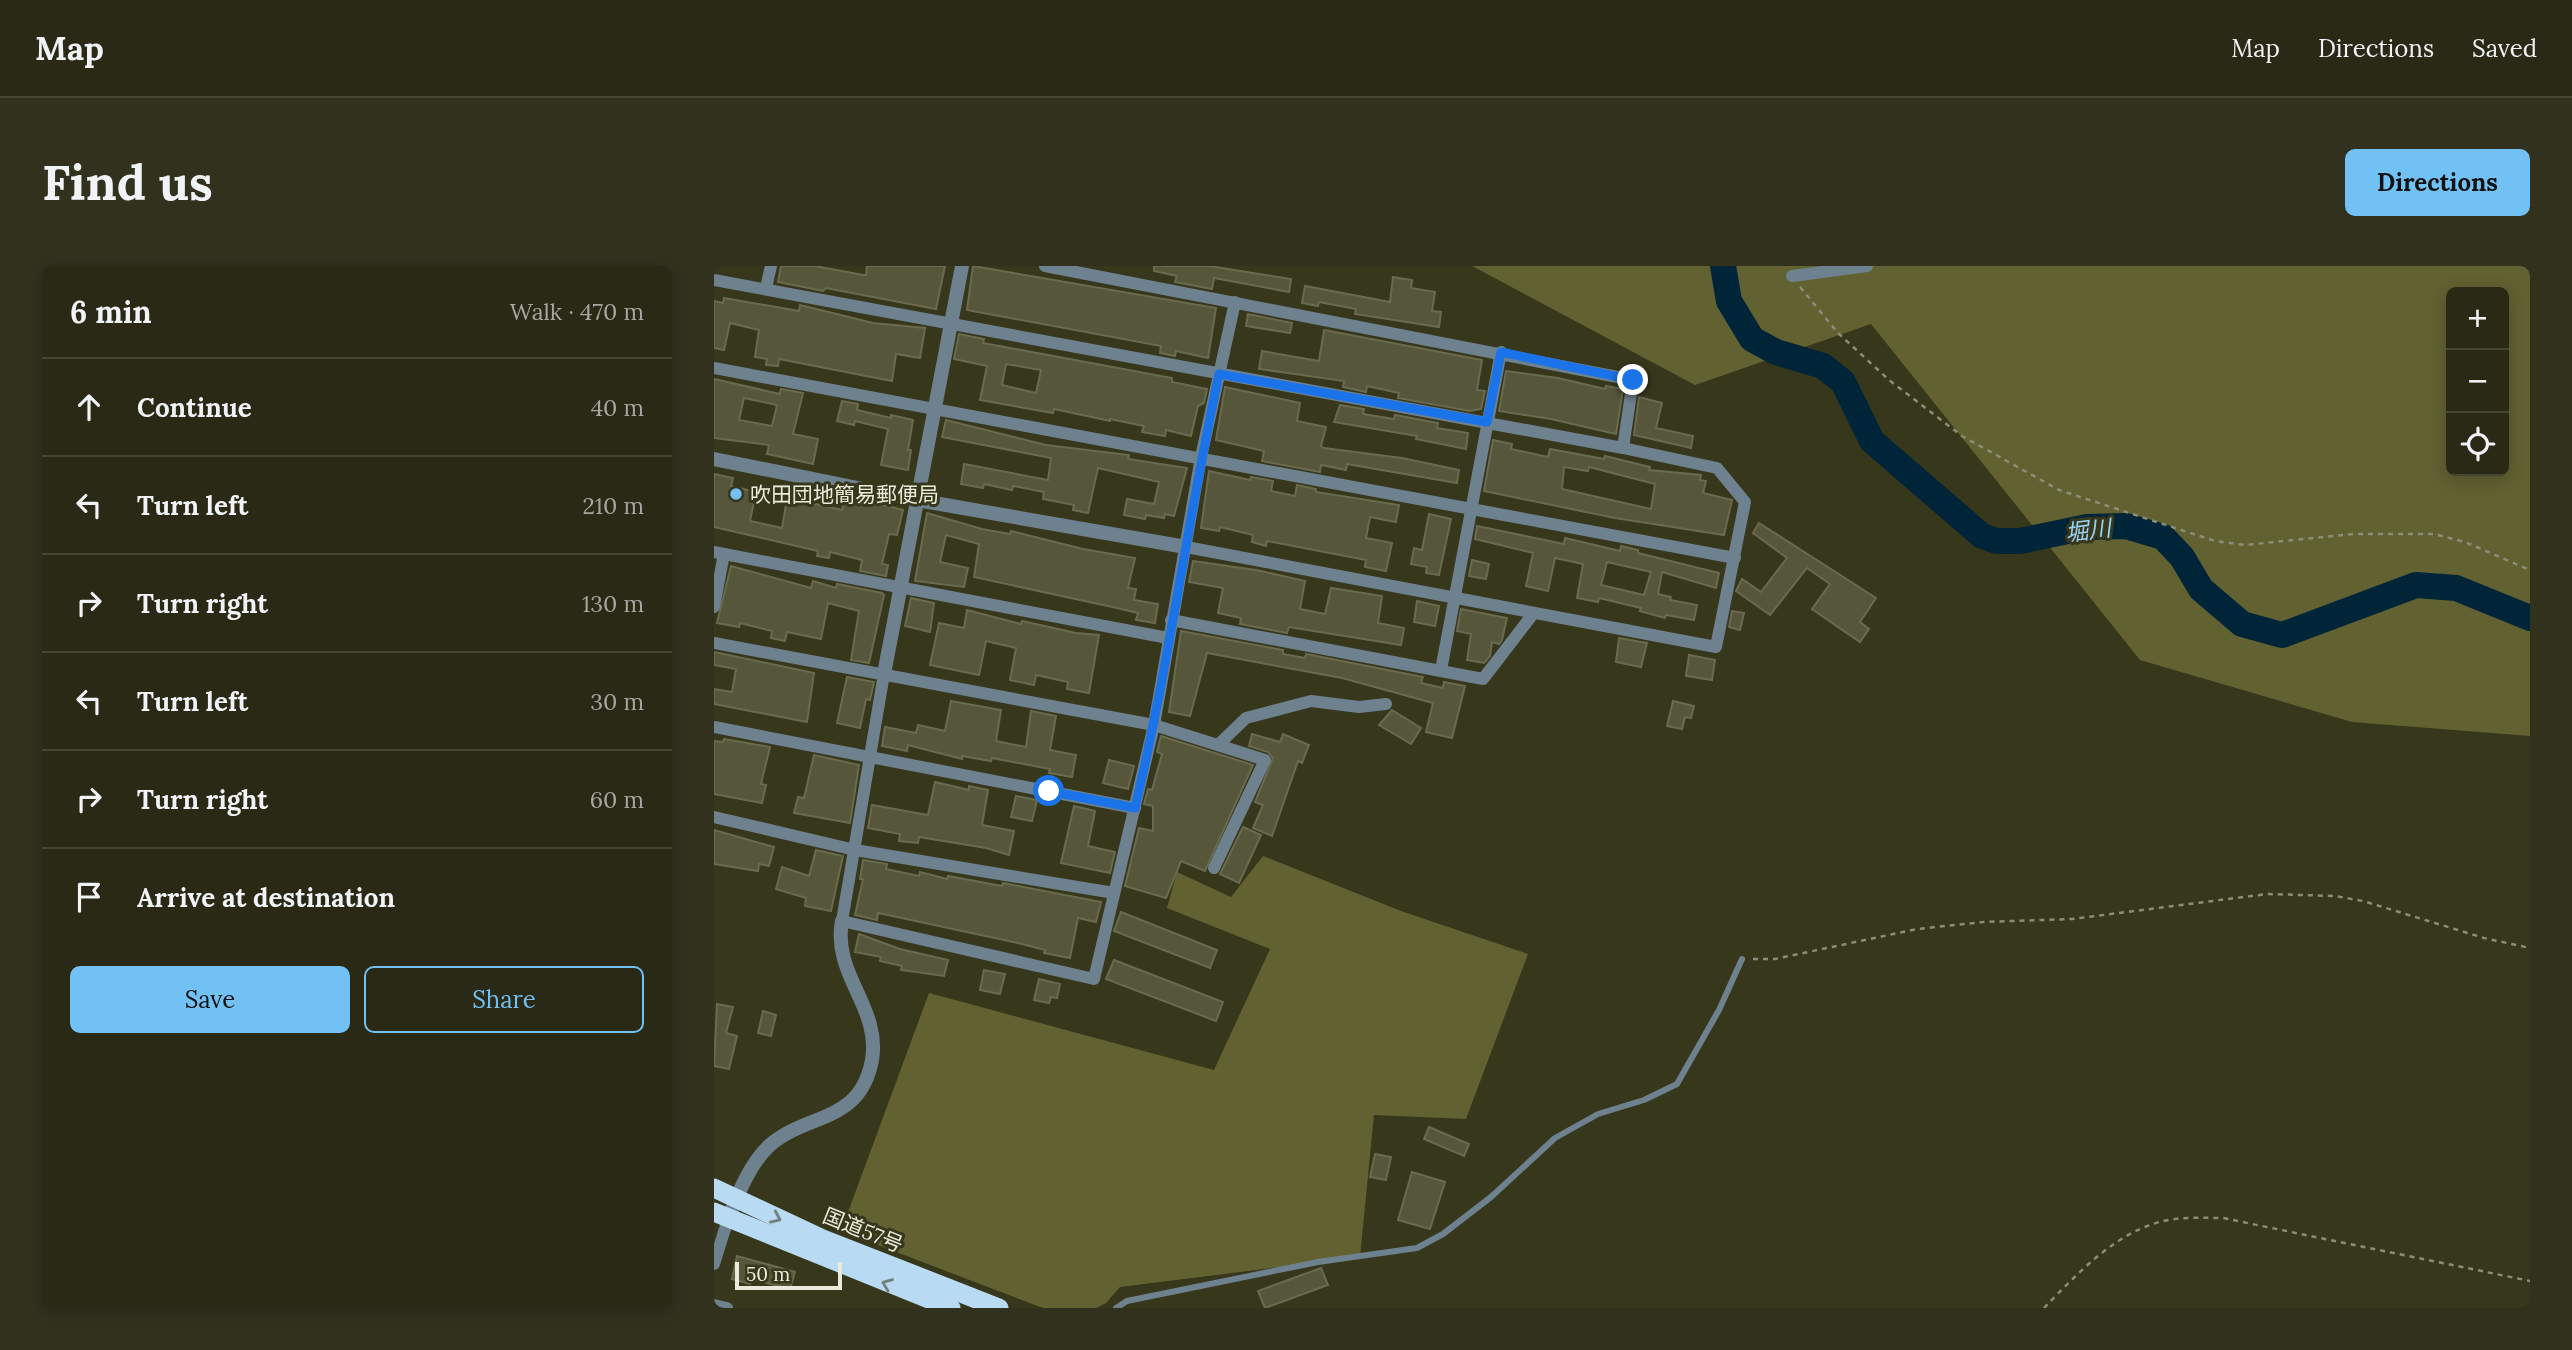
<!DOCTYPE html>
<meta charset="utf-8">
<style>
:root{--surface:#292915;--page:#31311e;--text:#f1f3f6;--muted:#a5a6a0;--line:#454534;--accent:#71c1f5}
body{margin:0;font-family:Lora,"Noto Sans JP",serif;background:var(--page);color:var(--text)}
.controls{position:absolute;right:21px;top:21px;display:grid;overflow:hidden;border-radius:10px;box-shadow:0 4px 18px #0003}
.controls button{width:63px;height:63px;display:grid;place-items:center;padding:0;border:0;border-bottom:2px solid var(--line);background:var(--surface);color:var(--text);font:35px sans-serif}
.scale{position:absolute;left:21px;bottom:18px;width:107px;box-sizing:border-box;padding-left:7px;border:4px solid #eaebdb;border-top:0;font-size:19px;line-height:24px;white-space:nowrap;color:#eaebdb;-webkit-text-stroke:5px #37371c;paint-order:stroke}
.stop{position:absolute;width:21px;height:21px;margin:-16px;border:5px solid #1a73e8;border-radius:50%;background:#fff}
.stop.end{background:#1a73e8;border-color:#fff;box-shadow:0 2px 7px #0008}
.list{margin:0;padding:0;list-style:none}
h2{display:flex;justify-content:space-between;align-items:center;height:91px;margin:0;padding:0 28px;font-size:30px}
h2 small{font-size:23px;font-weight:400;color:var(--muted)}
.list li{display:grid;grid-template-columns:46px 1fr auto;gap:21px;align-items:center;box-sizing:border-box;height:98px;padding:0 28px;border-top:2px solid var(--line)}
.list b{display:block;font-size:26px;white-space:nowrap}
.list em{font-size:23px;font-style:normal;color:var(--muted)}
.actions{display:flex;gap:14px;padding:21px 28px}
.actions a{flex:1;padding:16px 0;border:2px solid var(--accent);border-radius:10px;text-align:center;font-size:24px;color:var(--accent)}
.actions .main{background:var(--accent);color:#111}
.icon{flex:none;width:38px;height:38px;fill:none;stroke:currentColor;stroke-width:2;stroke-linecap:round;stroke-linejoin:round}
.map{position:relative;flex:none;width:1816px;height:1042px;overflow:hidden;border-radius:10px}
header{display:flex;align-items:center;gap:42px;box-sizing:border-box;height:98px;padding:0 35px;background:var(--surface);border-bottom:2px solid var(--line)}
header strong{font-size:33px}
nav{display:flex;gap:38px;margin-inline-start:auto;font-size:24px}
.intro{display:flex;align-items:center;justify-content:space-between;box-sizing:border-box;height:168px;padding:0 42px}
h1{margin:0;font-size:49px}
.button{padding:18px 32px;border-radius:10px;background:var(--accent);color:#111;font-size:24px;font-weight:700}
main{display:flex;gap:42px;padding:0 42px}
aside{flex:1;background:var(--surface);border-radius:10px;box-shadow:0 4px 18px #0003}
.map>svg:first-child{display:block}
.green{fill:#626132;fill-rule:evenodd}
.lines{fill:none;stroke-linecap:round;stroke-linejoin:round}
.river{stroke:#002438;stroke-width:26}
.building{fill:#55563a;stroke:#6a6b4e;stroke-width:2;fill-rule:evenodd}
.path{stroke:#8c8d77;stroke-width:2.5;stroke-dasharray:5 5;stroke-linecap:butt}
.service{stroke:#6e818f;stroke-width:6}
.minor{stroke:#6e818f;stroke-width:12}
.tertiary{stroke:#6e818f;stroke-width:14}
.trunk{stroke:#b8daf2;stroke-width:19}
.oneway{stroke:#71807c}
.route{stroke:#1a73e8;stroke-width:9}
.poi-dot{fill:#71c1f5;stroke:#37371c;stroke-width:2.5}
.labels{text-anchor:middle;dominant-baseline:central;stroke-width:6;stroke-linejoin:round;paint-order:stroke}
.poi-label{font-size:21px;fill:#eaebdb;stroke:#37371c;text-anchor:start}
.street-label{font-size:21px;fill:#eaebdb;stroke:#37371c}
.water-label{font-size:23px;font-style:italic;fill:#9ad3f9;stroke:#37371c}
</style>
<header>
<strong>Map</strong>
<nav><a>Map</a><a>Directions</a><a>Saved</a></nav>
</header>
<div class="intro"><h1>Find us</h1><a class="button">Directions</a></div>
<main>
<aside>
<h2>6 min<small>Walk · 470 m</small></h2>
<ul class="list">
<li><svg class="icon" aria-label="ahead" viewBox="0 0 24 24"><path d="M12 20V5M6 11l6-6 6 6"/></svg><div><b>Continue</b></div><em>40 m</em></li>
<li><svg class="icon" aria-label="left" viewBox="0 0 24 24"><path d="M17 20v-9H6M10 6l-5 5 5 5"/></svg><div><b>Turn left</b></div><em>210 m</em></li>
<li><svg class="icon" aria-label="right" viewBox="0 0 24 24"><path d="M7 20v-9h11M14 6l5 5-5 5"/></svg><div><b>Turn right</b></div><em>130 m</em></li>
<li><svg class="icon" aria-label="left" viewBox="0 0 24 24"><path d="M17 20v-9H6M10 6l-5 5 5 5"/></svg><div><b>Turn left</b></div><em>30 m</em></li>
<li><svg class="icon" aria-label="right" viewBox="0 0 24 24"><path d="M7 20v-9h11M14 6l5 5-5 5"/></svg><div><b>Turn right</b></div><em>60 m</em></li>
<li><svg class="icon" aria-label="arrive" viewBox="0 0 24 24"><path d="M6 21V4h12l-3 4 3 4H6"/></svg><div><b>Arrive at destination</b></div></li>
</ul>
<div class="actions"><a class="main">Save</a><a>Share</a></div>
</aside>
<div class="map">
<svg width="1816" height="1042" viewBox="0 0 1816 1042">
<rect width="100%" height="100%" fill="#37371c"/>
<g class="green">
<path d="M758,0H1816V470L1638,456L1426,394L1157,58L981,119ZM1737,26H1790V205H1737Z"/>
<path d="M549,590L687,645L814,688L752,853L660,849L646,991L406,1021L392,1037L382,1042H329L127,965L215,727L500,804L556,683L453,642L463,606L517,631Z"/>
</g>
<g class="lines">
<path class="river" d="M1009,0L1015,35L1038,73L1062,86L1109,100L1129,116L1158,175L1268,270L1283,275H1306L1373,261L1412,260L1449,271L1468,291L1487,323L1528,358L1568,369L1702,319L1742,322L1816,352"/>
</g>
<g class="building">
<path d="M67,0H101L149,9H152L153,0H231L222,43L112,22L109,25L64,16Z"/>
<path d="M259,0L502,42L494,92L462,85L461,90L446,87L447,80L253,44Z"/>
<path d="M440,0H495L577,13L575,26L500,12L498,23L461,16L463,10L440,5Z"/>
<path d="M679,11L698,14L697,22L721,26L718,45L727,46L725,61L641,48L642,43L605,36L604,40L588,37L591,20L676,36Z"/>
<path d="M10,32L85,45L86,39L159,57L211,62L206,92L182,88L178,115L65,93L64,100L52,99L53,93L41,91L45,64L16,57L10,84L0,82V35L9,37Z"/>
<path d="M534,48L578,57L576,67L532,60Z"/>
<path d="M610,64L768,94L763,124L771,125L767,143L756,145L684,132L685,127L653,120L652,126L629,121L630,115L545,103L548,85L605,95Z"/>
<path d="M245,68L270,73L269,77L458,112V116L493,123L490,137L484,140L477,170L452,164L451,170L428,166L430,160L396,153V155L340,143L339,147L266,134L273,100L240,93ZM292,98L327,104L322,127L288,119Z"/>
<path d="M792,105L844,112L891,123L892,120L909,123L902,168L837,153L785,145Z"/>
<path d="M0,113L66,128L67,123L89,127L79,168L104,173L99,198L53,188L55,179L0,172ZM30,132L63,139L58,160L25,154Z"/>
<path d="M511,121L586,137L583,155L612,161L607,180L610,182L688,192L745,204L743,217L633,198L632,204L607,199L606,206L548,195L550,185L502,174Z"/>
<path d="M925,131L948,137L942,162L979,170L977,182L920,169Z"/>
<path d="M128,135L144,138L143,144L177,152V149L199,154L194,184H197L194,204L167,199L174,163L141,155L140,159L123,155Z"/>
<path d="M626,139L650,143L649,148L680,153L681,149L724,157L723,162L754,167L752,183L702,173L703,170L620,156Z"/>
<path d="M232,154L332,179L415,189L414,193L473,202L460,250L451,248L450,252L432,249L431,253L410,249L413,233L440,238L445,216L384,202L374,247L359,244L360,239L329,233L330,226L299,220L298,224L270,218L269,222L247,218L250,198L334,214L337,192L228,171Z"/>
<path d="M779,174L798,178L797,183L834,191L836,183L890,193L891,190L936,201L935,204L987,209L986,214L992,215L989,227L1018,234L1010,269L901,252L770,225ZM850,201L874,205L875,201L941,218L937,243L848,223Z"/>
<path d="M495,205L536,214L537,211L559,215L557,225L581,230L583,219L602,223V226L685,239L682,256L656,251L652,272L678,277L672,305L651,301L652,294L553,275L552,280L538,276L539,269L506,261L505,265L487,262Z"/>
<path d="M0,208L19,212L17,220L42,226L36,255L68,262L74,227L94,232L93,236L128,244L132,229L189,244L183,269L175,268L168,298L174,299L172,310L146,305L148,294L116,286L115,292L103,290L104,285L0,261Z"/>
<path d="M213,247L268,263L296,268L297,265L369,283L421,292L414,322L422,323L420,334L444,338L441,357L422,354L424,347L403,342L260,311L265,278L232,269L226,296L254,302L250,321L201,315Z"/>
<path d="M715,248L737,253L725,309L712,307L713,301L697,298L700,282L708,284Z"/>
<path d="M1045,257L1162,332L1146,356L1155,363L1146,376L1098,343L1116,318L1093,302L1056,349L1022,325L1028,313L1047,326L1073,292L1039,267Z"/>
<path d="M763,260L850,278L851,272L906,285L907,280L924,284V287L1005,307L1002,322L948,306L944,328L957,331L956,334L983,339L980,354L952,349L951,352L926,345L927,342L885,332L884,336L863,332L869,298L841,292L834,325L812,320L819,287L761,273ZM893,296L937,306L930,329L887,319Z"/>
<path d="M758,294L775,298L772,313L755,310Z"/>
<path d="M479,295L542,304L591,315L586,343L611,348L617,322L668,330L664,357L690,362L687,379L575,361L573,367L526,358L527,352L504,347L509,322L475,316Z"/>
<path d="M17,300L97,322L99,315L122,322L123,318L168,327L170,329L155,397L137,394L145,345L114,337L107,373L73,366L71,375L57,372L58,365L26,357L25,361L3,357Z"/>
<path d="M197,332L220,337L216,366L191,360Z"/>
<path d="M703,335L725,340L721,360L700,356Z"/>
<path d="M747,343L793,352L788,374L785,378L778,376L776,390L770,397L753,394L757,368L743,365Z"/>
<path d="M253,344L307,358L308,355L362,367L385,369L375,427L353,423L354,416L322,409L320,419L296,414L302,382L272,375L265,409L216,399L225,357L250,362Z"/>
<path d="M1018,345L1030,347L1026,364L1015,361Z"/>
<path d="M467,365L569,384V388L591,392L592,388L709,411L707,417L729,422L730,416L751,420L738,472L712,466L719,437L628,412L493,387L476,450L455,446Z"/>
<path d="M905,372L933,377L927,401L902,396Z"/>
<path d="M0,386L100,407L93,456L0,438V423L18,426L22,403L0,399Z"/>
<path d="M975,389L1001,394L998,414L972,410Z"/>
<path d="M133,411L160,416L156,434L152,433L146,462L123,457Z"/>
<path d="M237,435L287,444L282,475L312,481L317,445L342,450L336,484L362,489L358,511L335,507L336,503L278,492L277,495L248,490V493L194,479L193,485L168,480L171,461L202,467L204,459L231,465Z"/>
<path d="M959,435L980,440L977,452L971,451L968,463L953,460Z"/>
<path d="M678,444L707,462L697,478L665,459Z"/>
<path d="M538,468L566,476L569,468L595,479L588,497L584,495L558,570L539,562L549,539L541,536L559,492L554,486L535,480Z"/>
<path d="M447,470L539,499L491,605L467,595L452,632L411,620L425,562L439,565V540L430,538L434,523L438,524L448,488L443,486Z"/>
<path d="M10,473L56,481L47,518L52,519L48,537L0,528V475L9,476Z"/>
<path d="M100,489L145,499L136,557L80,547L84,531L90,532Z"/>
<path d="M395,494L420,500L414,523L389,517Z"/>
<path d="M221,516L255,524V520L274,524L268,559L300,565L295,589L272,582L205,571L204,577L185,575L186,568L154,562L158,539L214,549Z"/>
<path d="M302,530L323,534L318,555L297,551Z"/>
<path d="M360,540L381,545L374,580L401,586L396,607L347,597Z"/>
<path d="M529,561L547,569L525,617L506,608Z"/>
<path d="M0,564L60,581L55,600L45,598L44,605L0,598Z"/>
<path d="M102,584L129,590L117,645L91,640L92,632L62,623L68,601L95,610Z"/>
<path d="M149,594L173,598L172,603L205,610L206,606L233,613L234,610L288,620L289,617L387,636L382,656L364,652L356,692L330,687L331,684L304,677L197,654L164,647L163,654L141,649L149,613H146Z"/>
<path d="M407,646L503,684L496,702L400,665Z"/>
<path d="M145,668L186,683L234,694L230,710L187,704L188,700L166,695L167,691L141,686Z"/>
<path d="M400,694L509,736L502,755L392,713Z"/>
<path d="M270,704L291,708L286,728L266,724Z"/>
<path d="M325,713L346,718L343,732L337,731L335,737L320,734Z"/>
<path d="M3,738L19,741L12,767L23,770L15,803L0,800Z"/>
<path d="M49,745L62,749L57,770L44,767Z"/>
<path d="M715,861L755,878L750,890L710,873Z"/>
<path d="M661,888L677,891L672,914L656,911Z"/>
<path d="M698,906L731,916L716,963L684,954Z"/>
<path d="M23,990L81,1006L76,1023L37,1013L36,1018L18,1013Z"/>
<path d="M607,1002L614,1019L551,1042L544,1025Z"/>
</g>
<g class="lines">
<g class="path">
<path d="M1086,21L1124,67L1175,114L1248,170L1345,224L1501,275L1531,279L1639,268H1720L1751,276L1816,304"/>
<path d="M1039,693H1061L1203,663L1269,656L1358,653L1553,628L1621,630L1649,635L1770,672L1816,682"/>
<path d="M1330,1042C1365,1006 1408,959 1461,953C1477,951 1493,952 1509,952L1816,1015"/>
</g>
<path class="service" d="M402,1042L413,1035L604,996L703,982L729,968L777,931L841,872L884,848L930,834L963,818L1005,744L1028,693"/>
<g class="minor">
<path d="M331,0L919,114L909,182"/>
<path d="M1078,10L1153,0"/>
<path d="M0,14L909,182L1003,202L1031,236L1002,381L472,281"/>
<path d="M52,22L57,0"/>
<path d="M0,102L1021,292"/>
<path d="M0,286L10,288L0,341"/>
<path d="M10,288L454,372"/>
<path d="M457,354L769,413L819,348"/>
<path d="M0,377L440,459L551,494L500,602"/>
<path d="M727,404L787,86"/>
<path d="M170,408L128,655L380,713L440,459L487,191L521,36"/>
<path d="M0,461L421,542"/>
<path d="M504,479L532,452L597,435L645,441L672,438"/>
<path d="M0,551L141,584L400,627"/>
<path d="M0,998L14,953"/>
<path d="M0,1039L13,1042"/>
</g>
<g class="tertiary">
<path d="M0,193L203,234L472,281"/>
<path d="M170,408L248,0"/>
<path d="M14,953C24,928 36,897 56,879C94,846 146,858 158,794C167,741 118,709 128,655"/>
</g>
<g class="trunk">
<path d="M0,922L109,973L285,1042"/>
<path d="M0,946L237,1042"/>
</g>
</g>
<defs><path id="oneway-chevron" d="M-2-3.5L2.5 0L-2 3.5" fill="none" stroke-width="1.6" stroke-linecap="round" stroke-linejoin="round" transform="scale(1.75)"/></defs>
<g class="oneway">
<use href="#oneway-chevron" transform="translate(62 952) rotate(24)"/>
<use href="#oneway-chevron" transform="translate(173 1018) rotate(-159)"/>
</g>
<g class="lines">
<path class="route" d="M335,525L421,542C455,398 474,252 505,108L773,156L787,86L919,114"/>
</g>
<circle class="poi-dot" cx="22" cy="228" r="7"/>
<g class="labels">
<g class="poi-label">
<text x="36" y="228">吹田団地簡易郵便局</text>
</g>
<g class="street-label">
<text transform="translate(149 964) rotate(22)">国道57号</text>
</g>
<g class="water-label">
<text transform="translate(1374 264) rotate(-7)">堀川</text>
</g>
</g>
</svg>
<div class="controls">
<button>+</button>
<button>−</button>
<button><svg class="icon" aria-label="locate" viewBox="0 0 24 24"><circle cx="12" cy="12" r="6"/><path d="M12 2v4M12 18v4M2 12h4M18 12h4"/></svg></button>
</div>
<div class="scale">50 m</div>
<div class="stop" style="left:335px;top:525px"></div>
<div class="stop end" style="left:919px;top:114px"></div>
</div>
</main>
